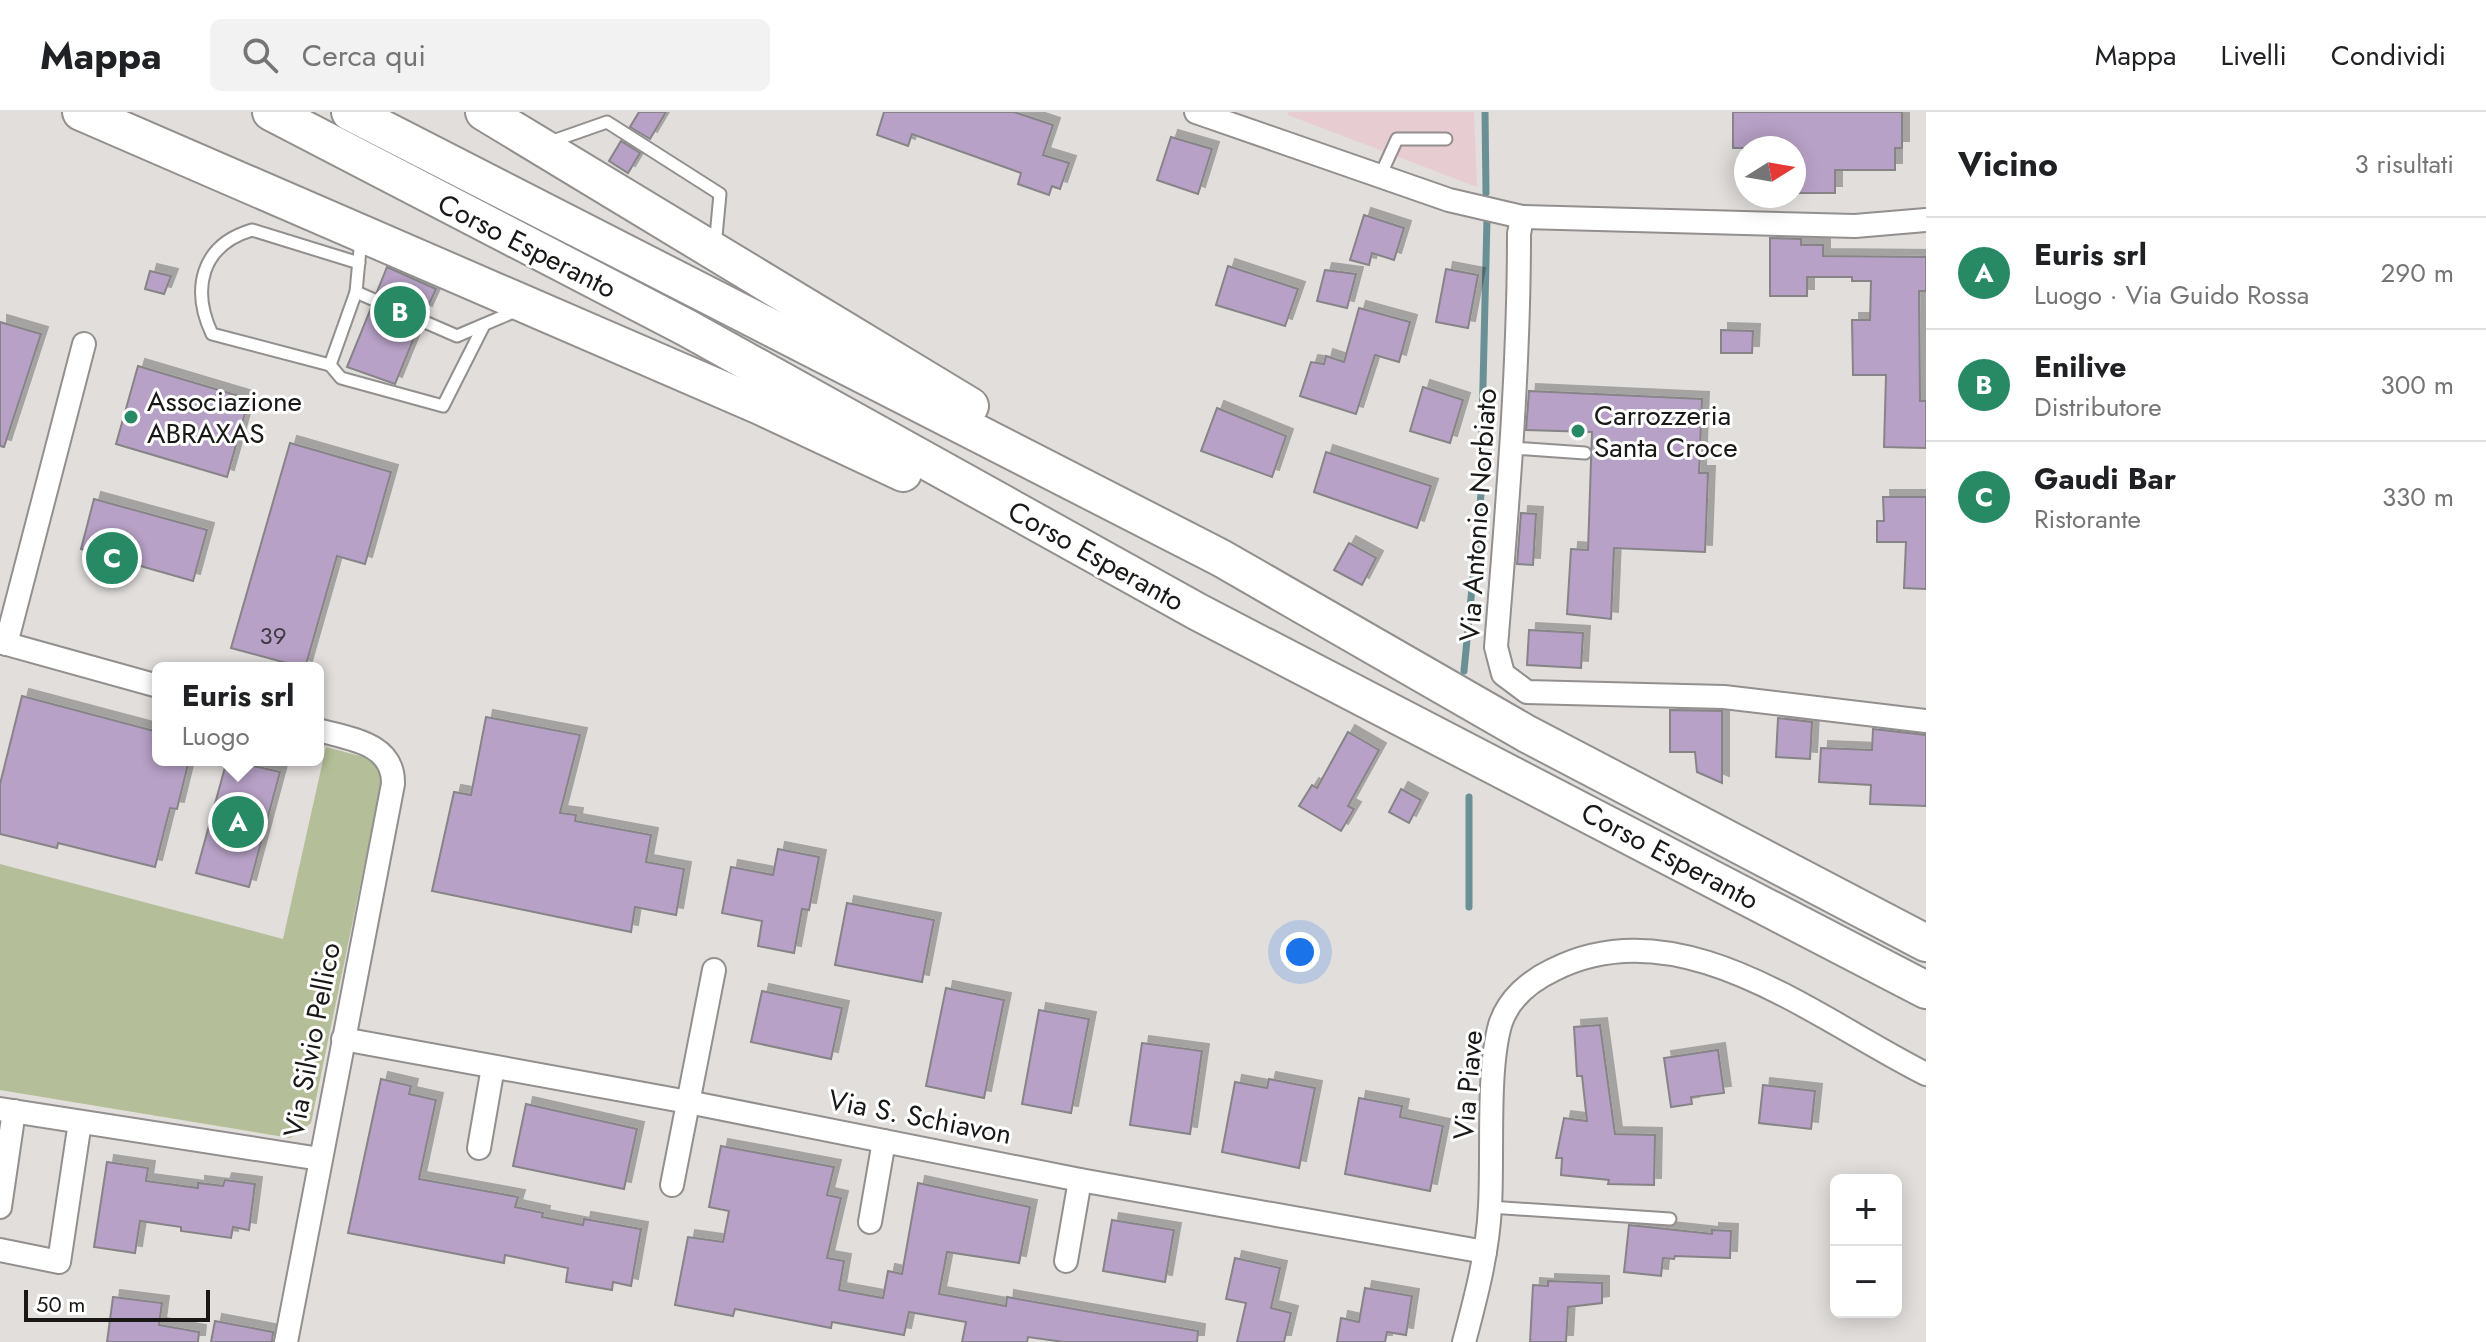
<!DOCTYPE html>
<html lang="it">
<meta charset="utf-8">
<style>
:root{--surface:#fff;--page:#f2f2f2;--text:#202124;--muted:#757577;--line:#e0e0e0;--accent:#288a64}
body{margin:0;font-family:Jost,sans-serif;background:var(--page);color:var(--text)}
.controls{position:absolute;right:24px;bottom:24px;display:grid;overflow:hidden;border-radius:12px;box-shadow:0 4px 20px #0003}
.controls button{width:72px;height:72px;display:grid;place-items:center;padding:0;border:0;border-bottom:2px solid var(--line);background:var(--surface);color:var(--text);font:40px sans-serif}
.compass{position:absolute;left:1734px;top:24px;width:72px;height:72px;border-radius:50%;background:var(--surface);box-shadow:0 4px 20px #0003;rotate:79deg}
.scale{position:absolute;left:24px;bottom:20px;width:186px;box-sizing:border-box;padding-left:8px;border:4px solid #191817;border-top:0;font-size:22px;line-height:28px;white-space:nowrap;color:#191817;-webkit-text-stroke:6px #fff;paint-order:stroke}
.you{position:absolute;left:1300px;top:840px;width:28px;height:28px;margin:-20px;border:6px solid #fff;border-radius:50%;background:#1a73e8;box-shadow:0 0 0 12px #1a73e833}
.badge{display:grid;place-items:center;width:52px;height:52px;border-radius:50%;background:var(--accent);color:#fff;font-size:26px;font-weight:700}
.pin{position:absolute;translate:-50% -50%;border:4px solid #fff;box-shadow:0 2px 8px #0006}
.popup{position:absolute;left:152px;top:550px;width:172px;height:104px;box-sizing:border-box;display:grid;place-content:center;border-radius:12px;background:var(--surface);filter:drop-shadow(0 2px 6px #0005);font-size:26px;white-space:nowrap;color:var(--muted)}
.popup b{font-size:30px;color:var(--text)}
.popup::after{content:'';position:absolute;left:50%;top:100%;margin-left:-16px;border:16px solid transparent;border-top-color:var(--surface)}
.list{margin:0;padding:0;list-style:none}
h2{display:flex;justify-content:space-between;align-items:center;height:104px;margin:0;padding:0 32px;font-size:34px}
h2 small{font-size:26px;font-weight:400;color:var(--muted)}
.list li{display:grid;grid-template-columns:52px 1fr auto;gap:24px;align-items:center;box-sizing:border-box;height:112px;padding:0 32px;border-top:2px solid var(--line)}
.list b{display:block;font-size:30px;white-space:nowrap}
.list p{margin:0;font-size:26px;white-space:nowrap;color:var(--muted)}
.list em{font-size:26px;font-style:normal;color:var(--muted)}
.icon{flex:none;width:44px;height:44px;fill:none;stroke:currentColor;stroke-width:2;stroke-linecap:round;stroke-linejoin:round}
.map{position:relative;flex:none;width:1926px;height:1230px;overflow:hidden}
header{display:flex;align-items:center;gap:48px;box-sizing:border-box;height:112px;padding:0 40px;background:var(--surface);border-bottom:2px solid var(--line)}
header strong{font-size:38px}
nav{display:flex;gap:44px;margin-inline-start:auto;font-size:28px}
.search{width:560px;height:72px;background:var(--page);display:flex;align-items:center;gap:20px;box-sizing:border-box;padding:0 28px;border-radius:12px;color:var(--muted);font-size:30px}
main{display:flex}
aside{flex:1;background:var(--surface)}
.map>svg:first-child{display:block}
.industrial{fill:#e7cdd1}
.green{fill:#b4be98}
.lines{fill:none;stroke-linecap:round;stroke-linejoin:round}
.stream{stroke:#6a9096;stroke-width:7}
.building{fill:#b7a1c6;stroke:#868487;stroke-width:2;filter:url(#shadow)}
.service-casing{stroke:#928f8e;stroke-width:15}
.minor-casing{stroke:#928f8e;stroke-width:26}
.trunk-casing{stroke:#928f8e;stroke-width:40}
.service{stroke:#fff;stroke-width:11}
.minor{stroke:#fff;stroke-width:22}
.trunk{stroke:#fff;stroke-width:36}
.poi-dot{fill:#288a64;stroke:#fff;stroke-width:3}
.labels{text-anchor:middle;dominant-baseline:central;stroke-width:6;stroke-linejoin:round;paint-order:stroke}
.number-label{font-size:24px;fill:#403a43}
.street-label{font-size:28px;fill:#191817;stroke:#fff}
.poi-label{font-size:28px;fill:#191817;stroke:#fff;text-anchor:start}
</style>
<header>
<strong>Mappa</strong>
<div class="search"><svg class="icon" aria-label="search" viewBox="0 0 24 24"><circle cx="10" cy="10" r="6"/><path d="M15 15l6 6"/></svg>Cerca qui</div>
<nav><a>Mappa</a><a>Livelli</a><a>Condividi</a></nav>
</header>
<main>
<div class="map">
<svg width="1926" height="1230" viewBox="0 0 1926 1230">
<defs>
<filter id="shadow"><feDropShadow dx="7" dy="-7" stdDeviation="0" flood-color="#0004"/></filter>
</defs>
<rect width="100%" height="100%" fill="#e1dedc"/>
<path class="industrial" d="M1288,0H1474L1477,75L1288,3Z"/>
<path class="green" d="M326,635L371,647L383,663L311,1011L290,1026L0,978V752L283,827Z"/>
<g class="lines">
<g class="stream">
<path d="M1485,0L1486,81"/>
<path d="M1481,356L1487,107"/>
<path d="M1464,559L1481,382"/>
<path d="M1469,685V795"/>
</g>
</g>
<g class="building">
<path d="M639,0H666L650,27L630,15Z"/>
<path d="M884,0H1014L1053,13L1043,43L1069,51L1060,77L1052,74L1049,83L1018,72L1021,61L912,22L908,34L877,23Z"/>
<path d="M1733,0H1902V36H1895V58H1835V81H1794V36H1733Z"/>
<path d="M1171,25L1212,37L1198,82L1157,68Z"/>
<path d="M621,29L640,41L628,61L609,49Z"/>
<path d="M1364,103L1404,116L1394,148L1372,141L1369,153L1350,148Z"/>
<path d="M1770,126L1801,127V133H1823V144L1926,145V179H1919L1920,289H1926V336L1884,335L1886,263H1853L1852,208H1870L1871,169H1852V165H1807V184H1770Z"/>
<path d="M1228,154L1298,177L1285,214L1216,193Z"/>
<path d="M387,155L436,177L425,201L377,180Z"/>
<path d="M1446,157L1478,163L1468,216L1436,210Z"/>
<path d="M1325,158L1356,162L1347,196L1317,189Z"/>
<path d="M150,159L171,164L164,182L145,177Z"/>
<path d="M371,196L418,216L395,272L347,255Z"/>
<path d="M1359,196L1410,210L1399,250L1375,243L1356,302L1300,284L1311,250L1324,252L1326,244L1344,250Z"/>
<path d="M0,210L41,222L4,335L0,334Z"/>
<path d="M1721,218L1753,219L1752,241H1721Z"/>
<path d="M138,254L249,287L227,365L116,332Z"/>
<path d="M1423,275L1463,288L1450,331L1410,319Z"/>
<path d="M1529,279L1702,287L1699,361H1708L1705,440L1614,436L1611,507L1567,502L1571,437L1588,438L1592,320L1526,318Z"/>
<path d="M1217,296L1286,324L1272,365L1201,339Z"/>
<path d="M290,331L391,360L365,452L337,444L305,556L231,536Z"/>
<path d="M1326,340L1431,374L1417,416L1314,380Z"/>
<path d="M1883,385H1926V477L1904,476L1906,430H1877V409H1884Z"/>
<path d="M94,387L207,418L193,469L81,437Z"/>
<path d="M1521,401L1536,402L1533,453L1517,452Z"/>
<path d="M1349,431L1376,446L1362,473L1334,458Z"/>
<path d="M1529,518L1583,521L1581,556L1527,553Z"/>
<path d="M22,584L158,620V648H189L177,697L170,696L155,755L58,731L57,736L0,722V672Z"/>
<path d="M1670,598L1722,599V671L1697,660L1695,640H1670Z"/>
<path d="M486,605L580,623L560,701L576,703L575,709L651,723L646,750L684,757L676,803L635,795L631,820L432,779L454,680L471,683Z"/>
<path d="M1778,606L1812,610L1810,647L1776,645Z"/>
<path d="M1873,617L1926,623V694L1870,692L1871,673L1819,670L1821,636L1872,638Z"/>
<path d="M1348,620L1379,638L1348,694L1354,697L1341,719L1299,694L1312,673L1317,676Z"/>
<path d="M227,648L280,660L249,775L196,761Z"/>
<path d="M1401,677L1421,688L1409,711L1389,700Z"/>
<path d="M778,737L819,745L809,798L802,797L794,841L758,834L762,809L722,801L731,755L773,763Z"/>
<path d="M847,791L934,808L922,870L835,853Z"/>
<path d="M946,876L1004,888L984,986L926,974Z"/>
<path d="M762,879L842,896L831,947L751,930Z"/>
<path d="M1039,898L1089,907L1071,1001L1022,992Z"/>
<path d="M1600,913L1615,1022L1655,1023L1654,1073L1608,1072L1609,1068L1561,1063L1562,1046H1556L1564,1006L1587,1009L1582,964H1577L1574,915Z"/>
<path d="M1142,931L1202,939L1190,1022L1130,1013Z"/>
<path d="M1718,938L1724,981L1691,985L1692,992L1671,995L1664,946Z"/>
<path d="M381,967L411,974L409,982L436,988L419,1067L518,1085L515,1095L543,1101L542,1105L583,1113L584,1107L641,1117L631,1174L613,1170L612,1178L566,1170L568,1156L505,1143L504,1151L348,1121Z"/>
<path d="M1269,967L1315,976L1299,1056L1222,1040L1235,970L1267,976Z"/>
<path d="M1763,973L1815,979L1811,1017L1759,1011Z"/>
<path d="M1359,986L1402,994L1400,1005L1443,1014L1430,1079L1345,1062Z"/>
<path d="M526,992L637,1017L624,1077L513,1054Z"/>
<path d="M721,1034L834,1055L827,1083L841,1086L827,1146L844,1149L839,1178L883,1186L888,1159L902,1162L918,1071L1030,1095L1019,1151L947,1140L939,1182L1006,1194L1007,1185L1198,1219L1197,1230H1064L1028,1225L1027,1230H962L966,1210L909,1200L904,1223L832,1210L831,1216L735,1197L733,1204L675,1193L688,1125L723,1130L729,1099L709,1095Z"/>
<path d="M107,1050L148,1056L146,1069L198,1076V1071L223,1074L225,1068L255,1072L249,1118L233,1115L231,1126L181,1119V1115L140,1109L135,1141L94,1135Z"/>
<path d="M1112,1108L1174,1118L1165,1170L1103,1159Z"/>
<path d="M1629,1113L1712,1122V1118L1731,1119L1730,1146L1675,1144L1674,1147L1663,1146L1661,1164L1624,1160Z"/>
<path d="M1235,1146L1280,1156L1271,1196L1291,1201L1284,1230H1237L1246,1191L1226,1187Z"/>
<path d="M1548,1169L1602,1171V1191L1568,1195L1566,1230H1530L1533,1173L1548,1174Z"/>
<path d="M1365,1176L1412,1184L1406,1223L1387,1220L1385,1230H1337L1341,1206L1359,1210Z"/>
<path d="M113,1185L162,1191L159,1213L199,1220L198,1230H107Z"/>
<path d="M215,1209L273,1220L272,1230H211Z"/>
</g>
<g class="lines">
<defs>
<g id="service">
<path d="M550,30L607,10L720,82L715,135"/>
<path d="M1380,64L1397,27H1446"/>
<path d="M361,126L356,180L457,224L518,198"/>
<path d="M356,180L330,253L212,222C191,177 201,133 252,118L359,151"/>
<path d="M330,253L341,266L443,294L484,213"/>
<path d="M1512,336L1585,341"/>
<path d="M1490,1095L1670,1107"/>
</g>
<g id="minor">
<path d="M1196,0L1449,88L1522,105L1855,114L1926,108"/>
<path d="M1522,105L1519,122C1519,260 1507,397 1496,535L1503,562L1527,580L1724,585L1926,609"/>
<path d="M0,530L158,574"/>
<path d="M6,532L84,232"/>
<path d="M343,927L688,990L1080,1068L1485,1140"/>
<path d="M0,997L320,1047"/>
<path d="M479,1036L493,955"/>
<path d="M672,1073L714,858"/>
<path d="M0,1095L14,999"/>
<path d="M870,1110L884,1029"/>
<path d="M0,1138L59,1150L80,1010"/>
<path d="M1066,1149L1080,1068"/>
<path d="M286,1230L393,672C394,631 350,627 318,618"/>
<path d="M1464,1230C1476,1185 1488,1140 1490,1094C1493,1042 1487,960 1500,913C1508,887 1530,869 1553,858C1680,793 1816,907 1926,962"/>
</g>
<g id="trunk">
<path d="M81,0L760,294L903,361"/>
<path d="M271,0L687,216L1198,500L1926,878"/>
<path d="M350,0L1221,446L1527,622L1926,831"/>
<path d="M484,0L970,294"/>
</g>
</defs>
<use href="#service" class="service-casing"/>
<use href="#minor" class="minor-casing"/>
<use href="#trunk" class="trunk-casing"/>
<use href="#service" class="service"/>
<use href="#minor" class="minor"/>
<use href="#trunk" class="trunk"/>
</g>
<g class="poi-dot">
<circle cx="131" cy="305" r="8"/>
<circle cx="1578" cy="319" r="8"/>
</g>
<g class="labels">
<g class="number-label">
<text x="273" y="523">39</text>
</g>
<g class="street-label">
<text transform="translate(527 134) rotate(27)">Corso Esperanto</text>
<text transform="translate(1478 403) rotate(-86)">Via Antonio Norbiato</text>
<text transform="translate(1096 444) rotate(29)">Corso Esperanto</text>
<text transform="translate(1670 744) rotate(28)">Corso Esperanto</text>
<text transform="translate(312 928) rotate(-79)">Via Silvio Pellico</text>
<text transform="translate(1468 973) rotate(-85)">Via Piave</text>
<text transform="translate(920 1005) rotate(11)">Via S. Schiavon</text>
</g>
<g class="poi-label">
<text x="147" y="289">Associazione<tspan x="147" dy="32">ABRAXAS</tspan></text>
<text x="1594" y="303">Carrozzeria<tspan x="1594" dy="32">Santa Croce</tspan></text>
</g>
</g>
</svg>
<div class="controls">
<button>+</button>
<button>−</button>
</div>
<svg class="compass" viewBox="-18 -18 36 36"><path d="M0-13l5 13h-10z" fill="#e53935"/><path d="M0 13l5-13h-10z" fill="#757577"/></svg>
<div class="scale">50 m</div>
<div class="you"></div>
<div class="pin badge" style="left:238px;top:710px">A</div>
<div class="popup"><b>Euris srl</b>Luogo</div>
<div class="pin badge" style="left:400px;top:200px">B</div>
<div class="pin badge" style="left:112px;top:446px">C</div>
</div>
<aside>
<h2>Vicino<small>3 risultati</small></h2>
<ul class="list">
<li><span class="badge">A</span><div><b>Euris srl</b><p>Luogo · Via Guido Rossa</p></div><em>290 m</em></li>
<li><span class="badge">B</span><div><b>Enilive</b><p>Distributore</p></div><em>300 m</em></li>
<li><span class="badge">C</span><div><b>Gaudi Bar</b><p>Ristorante</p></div><em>330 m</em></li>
</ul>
</aside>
</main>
